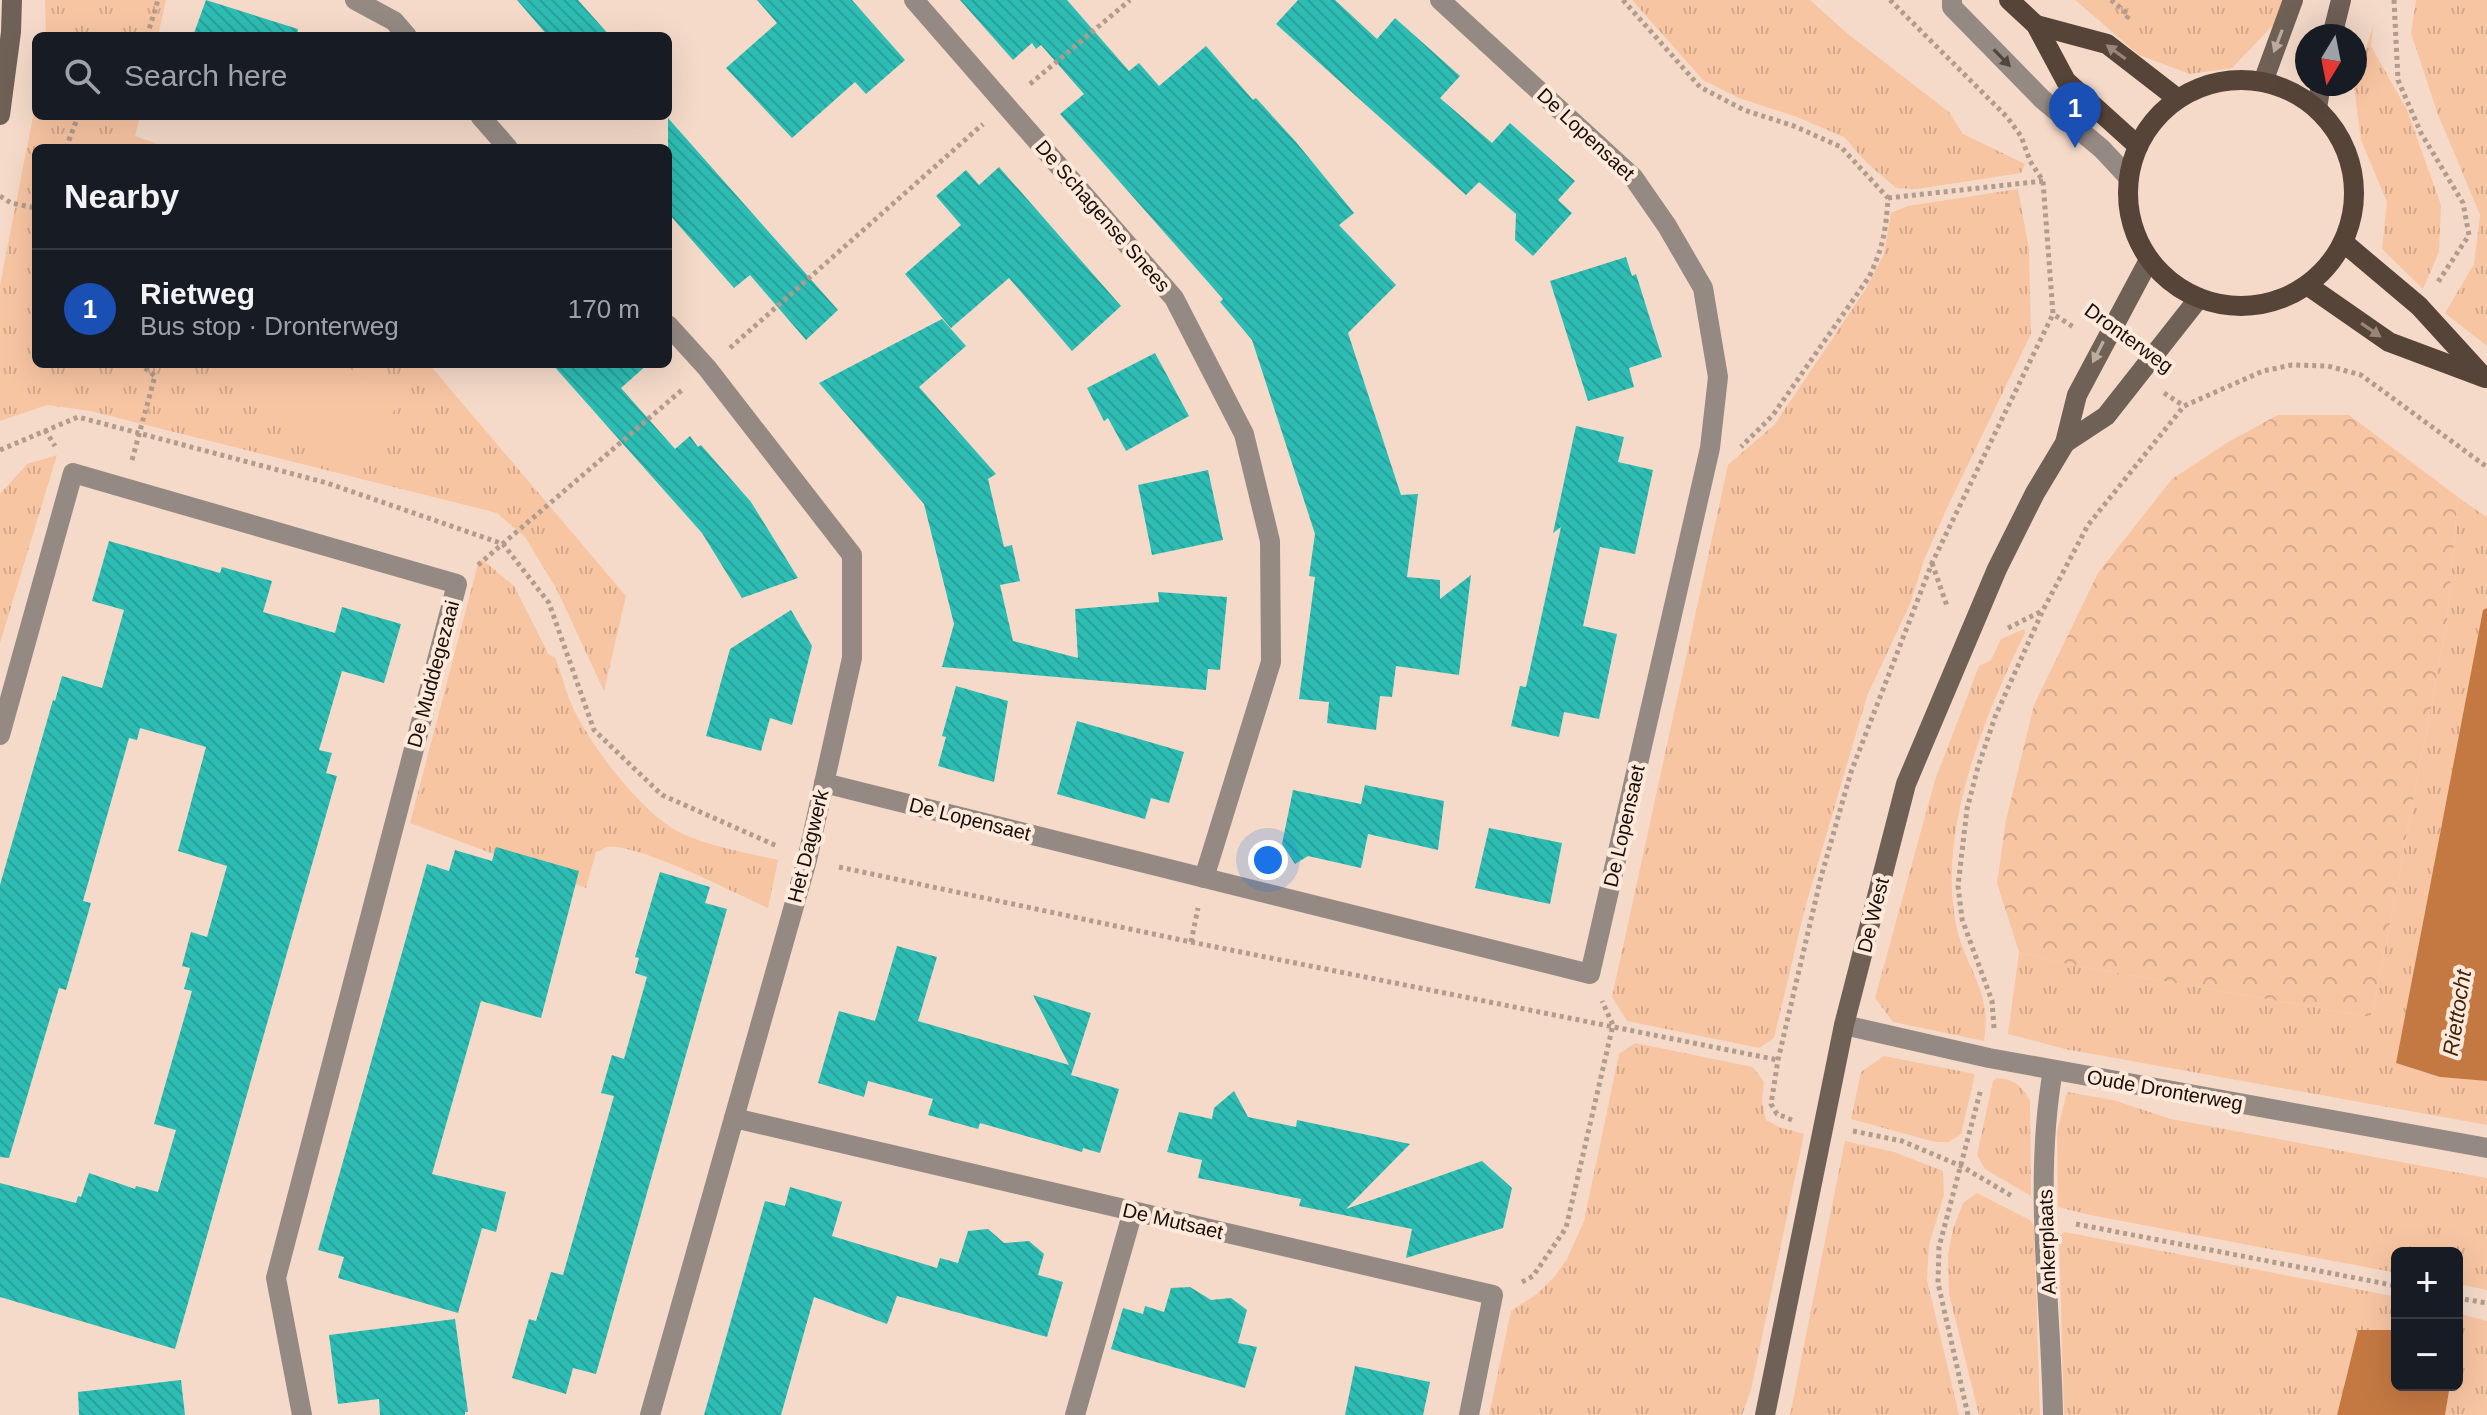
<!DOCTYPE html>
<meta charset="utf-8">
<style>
:root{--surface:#171b24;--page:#242831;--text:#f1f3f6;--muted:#9ea1a6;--line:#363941;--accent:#8c9099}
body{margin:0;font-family:Arial,sans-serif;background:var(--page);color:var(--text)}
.controls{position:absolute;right:24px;bottom:24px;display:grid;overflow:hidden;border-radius:12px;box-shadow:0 8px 32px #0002}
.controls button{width:72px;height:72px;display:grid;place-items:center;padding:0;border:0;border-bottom:2px solid var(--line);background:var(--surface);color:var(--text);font:40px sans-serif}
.compass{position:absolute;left:2295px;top:24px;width:72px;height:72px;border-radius:50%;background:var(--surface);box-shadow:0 8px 32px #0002;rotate:190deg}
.you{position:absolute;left:1268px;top:860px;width:28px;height:28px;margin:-20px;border:6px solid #fff;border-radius:50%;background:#1a73e8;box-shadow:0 0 0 12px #1a73e833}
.badge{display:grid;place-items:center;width:52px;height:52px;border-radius:50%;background:var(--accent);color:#fff;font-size:26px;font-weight:700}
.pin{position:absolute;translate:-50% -66px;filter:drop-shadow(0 2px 4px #0008)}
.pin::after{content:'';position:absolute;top:42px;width:28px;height:24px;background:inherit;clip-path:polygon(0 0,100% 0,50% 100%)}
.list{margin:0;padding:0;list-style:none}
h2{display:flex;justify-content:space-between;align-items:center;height:104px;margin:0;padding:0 32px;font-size:34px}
h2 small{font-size:26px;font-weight:400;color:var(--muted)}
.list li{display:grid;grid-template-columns:52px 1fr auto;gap:24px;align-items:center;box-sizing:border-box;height:120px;padding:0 32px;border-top:2px solid var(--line)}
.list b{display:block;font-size:30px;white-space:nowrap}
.list p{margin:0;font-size:26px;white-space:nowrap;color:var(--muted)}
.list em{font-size:26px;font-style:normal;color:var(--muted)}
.icon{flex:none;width:44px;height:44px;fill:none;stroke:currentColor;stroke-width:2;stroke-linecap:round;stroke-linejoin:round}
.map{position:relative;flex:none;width:2487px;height:1415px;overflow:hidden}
.search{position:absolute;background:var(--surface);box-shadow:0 8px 32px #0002;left:32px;top:32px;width:640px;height:88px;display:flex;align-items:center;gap:20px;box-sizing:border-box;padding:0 28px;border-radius:12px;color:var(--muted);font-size:30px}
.panel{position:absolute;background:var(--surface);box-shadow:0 8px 32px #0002;left:32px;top:144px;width:640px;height:224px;border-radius:12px}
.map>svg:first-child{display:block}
.grass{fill:url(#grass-tufts)}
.forest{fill:url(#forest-crowns)}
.pitch{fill:#f8c5a3}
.water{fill:#c47942}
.building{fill:url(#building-back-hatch)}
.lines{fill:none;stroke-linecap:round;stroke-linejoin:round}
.path{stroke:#b19c8e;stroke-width:5;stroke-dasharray:4 4;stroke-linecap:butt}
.lane{stroke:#958a83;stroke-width:20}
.street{stroke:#958a83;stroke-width:20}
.secondary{stroke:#706157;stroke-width:20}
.primary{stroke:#564438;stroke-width:20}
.oneway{fill:#beaca0}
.oneway2{fill:#998679}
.oneway3{fill:#4f463f}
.labels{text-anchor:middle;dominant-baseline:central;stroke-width:8;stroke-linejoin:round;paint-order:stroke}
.street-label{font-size:20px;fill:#160e08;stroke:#fee9db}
.water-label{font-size:22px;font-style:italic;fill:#41230b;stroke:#fee9db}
</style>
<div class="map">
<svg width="2487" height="1415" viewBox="0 0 2487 1415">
<defs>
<pattern id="grass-tufts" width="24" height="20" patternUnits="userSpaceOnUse" patternTransform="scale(2)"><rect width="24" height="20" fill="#f8c5a3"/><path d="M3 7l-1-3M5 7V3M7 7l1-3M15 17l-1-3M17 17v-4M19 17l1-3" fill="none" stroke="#d4a88b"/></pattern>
<pattern id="forest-crowns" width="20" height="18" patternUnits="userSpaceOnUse" patternTransform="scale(2)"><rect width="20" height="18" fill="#f8c5a3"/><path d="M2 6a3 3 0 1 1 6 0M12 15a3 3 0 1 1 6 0" fill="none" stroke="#d4a88b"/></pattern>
<pattern id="building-back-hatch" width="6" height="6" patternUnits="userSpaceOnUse" patternTransform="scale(2)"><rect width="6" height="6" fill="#2ebdb4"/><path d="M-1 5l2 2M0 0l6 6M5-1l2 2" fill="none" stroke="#28a199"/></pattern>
</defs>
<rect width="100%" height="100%" fill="#f5dac9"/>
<g class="grass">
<path d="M45,0H166L158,36H46Z"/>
<path d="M1632,0H1810L1848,34L1949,112L1963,134L2025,164L2021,173L1917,189L1896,188L1867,163L1844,137L1797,117L1739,98L1703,80Z"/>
<path d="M2075,0H2287L2282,16L2232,68L2190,74L2139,55Z"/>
<path d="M2416,0H2487V346L2445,313L2474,264L2480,215L2437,112L2411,33Z"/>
<path d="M2373,26L2371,46L2407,110L2441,205L2439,252L2423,289L2382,249L2387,202L2361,140L2354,87Z"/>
<path d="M36,101V116H140L135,136L168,148H36V364H429L626,596L604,691L557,590L525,537L497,513L90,411L47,405L0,421V285Z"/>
<path d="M2018,189L2029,249L2031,334L1947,508L1924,560L1910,604L1867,696L1805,908L1774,1038L1759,1048L1627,1021L1612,997L1728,465L1775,424L1865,290L1884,254L1891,213L1908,206Z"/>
<path d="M57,455L0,643V494L27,464Z"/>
<path d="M2458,497L2485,516L2487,515V608L2483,611L2396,1063L2440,1077L2487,1081V1125L2065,1049L2008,1034L2019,952L2067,964L2370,1017L2374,1007L2447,622Z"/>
<path d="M479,560L484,561L514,586L549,655L555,657C562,674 566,694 574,710C593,748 636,805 672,828C697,844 747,853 778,860L768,908C738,894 635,842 607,847C603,848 600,851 596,852L586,888L410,823Z"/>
<path d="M2024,629L2025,633C1985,714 1939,827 1955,919C1963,968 1993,988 1984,1041L1893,1022L1875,998L1935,780L1979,666L1991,660L2001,639Z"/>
<path d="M1635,1043L1753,1067L1764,1082L1762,1101L1766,1120L1779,1127L1804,1134L1751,1390L1742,1415H1489L1511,1311L1537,1294L1555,1276L1567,1259L1584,1221L1619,1054Z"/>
<path d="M1884,1056L1975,1074L1961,1134L1949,1142H1935L1851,1119L1861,1072Z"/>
<path d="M1997,1078C2015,1079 2021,1086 2030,1100L2031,1196L1985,1169L1977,1155L1993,1081Z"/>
<path d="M2067,1092L2113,1100L2171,1119L2487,1178V1290L2457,1284V1253H2397V1273L2090,1215L2058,1207L2057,1132Z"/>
<path d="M1845,1141L1894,1152L1943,1171L1944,1195L1929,1245L1927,1280L1959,1415H1790Z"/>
<path d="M1977,1193L2030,1220L2034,1226L2040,1415H1979L1949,1294L1948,1255L1953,1229L1963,1203Z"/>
<path d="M2065,1232L2397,1297V1330H2358L2337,1415H2064L2059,1236Z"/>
<path d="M2457,1313L2487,1321V1415H2445L2450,1385H2457Z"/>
</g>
<path class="forest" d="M2278,415H2349L2458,497L2447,622L2374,1007L2370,1017L2067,964L2019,952L1997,883L2006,820L2034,705L2098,573L2172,479L2228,442Z"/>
<path class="pitch" d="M209,364H343L400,402L357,465Z"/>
<g class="water">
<path d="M2487,608V1081L2440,1077L2396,1063L2483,610Z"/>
<path d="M2358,1330H2397V1385H2450L2445,1415H2337Z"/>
</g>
<g class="building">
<path d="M206,0L298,29L297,36H193Z"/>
<path d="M517,0H578L610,36H548Z"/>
<path d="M757,0H852L905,60L866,94L855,82L792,138L726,68L777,23Z"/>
<path d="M960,0H1067L1129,71L1139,63L1159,86L1206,46L1253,100L1256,98L1296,142L1354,213L1339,225L1396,285L1348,333L1401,495L1418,494L1407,577L1440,580V599L1471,575L1459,675L1396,666L1392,697L1380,696L1376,730L1327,723L1329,702L1299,699L1315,577L1309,576L1315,534L1252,340L1220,302L1223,299L1060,114L1084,94L1041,45L1036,49L1032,43L1013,60Z"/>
<path d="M1298,0H1335L1377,39L1395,18L1460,76L1440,98L1492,143L1510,123L1575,181L1558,200L1572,213L1533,256L1515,240L1516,214L1479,182L1466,195L1276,24Z"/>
<path d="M668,118L838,310L806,340L750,275L734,288L668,213Z"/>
<path d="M999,167L1121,306L1072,351L1009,278L951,328L905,274L961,225L936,196L966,170L979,185Z"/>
<path d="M1626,257L1632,276L1636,274L1662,357L1629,368L1634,387L1588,401L1550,281Z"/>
<path d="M942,319L966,346L919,387L996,474L988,479L1004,547L1012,545L1020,581L1000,585L1013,641L1078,658L1075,609L1159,602L1158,592L1227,597L1220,670L1208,669L1206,690L942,667L954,624L924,504L819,383Z"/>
<path d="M1155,353L1189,416L1126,451L1108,418L1104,421L1087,388Z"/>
<path d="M552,364H648L621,388L675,449L690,436L698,447L701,445L751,502L798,578L742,598L702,533Z"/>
<path d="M1576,426L1624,437L1618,462L1653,470L1635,554L1600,547L1583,626L1617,634L1599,719L1564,712L1559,737L1511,726L1520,686L1526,687L1561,527L1553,533Z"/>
<path d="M1208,470L1223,540L1152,555L1138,485Z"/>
<path d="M109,541L220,573L222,567L272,581L263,612L335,633L342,607L401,624L384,683L342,671L319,750L332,753L326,773L337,776L175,1349L0,1297V1183L76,1203L78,1196L81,1197L89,1173L135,1189L136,1186L158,1192L176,1130L154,1124L192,991L184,989L190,968L182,966L191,932L207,937L227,866L178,851L206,747L140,728L137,740L129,738L83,901L91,903L66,990L59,988L9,1158L0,1157V885L53,700L55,701L62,676L102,688L124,610L92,601Z"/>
<path d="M791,610L812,646L792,725L770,718L761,751L706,736L730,649Z"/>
<path d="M956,686L1008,701L994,782L938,766L946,737L942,736Z"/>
<path d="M1077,721L1184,752L1169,803L1151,798L1145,819L1057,794Z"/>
<path d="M1365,785L1444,801L1438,850L1368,834L1361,868L1308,856L1295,864L1282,844L1293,790L1361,804Z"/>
<path d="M1489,828L1562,843L1550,904L1475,888Z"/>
<path d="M496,847L579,871L541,1018L481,1001L432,1174L506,1192L496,1232L482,1228L458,1313L338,1278L344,1257L318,1250L427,864L449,871L455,850L492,861Z"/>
<path d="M660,872L710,887L705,903L727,909L596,1374L573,1368L566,1394L512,1378L529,1319L536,1321L551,1272L563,1275L614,1096L601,1093L612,1055L624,1059L647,977L635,973L639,958L635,957Z"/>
<path d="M897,946L937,957L918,1021L1069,1065L1033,995L1091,1013L1071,1075L1119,1089L1100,1153L1083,1148L1082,1152L980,1123L978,1129L928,1115L933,1099L868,1081L864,1097L818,1083L839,1011L875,1021Z"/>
<path d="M1234,1091L1248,1117L1296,1127L1297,1120L1410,1144L1346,1209L1482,1161L1512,1188L1503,1228L1406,1258L1412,1229L1299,1206L1301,1199L1198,1178L1202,1160L1167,1152L1179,1112L1212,1119L1214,1108Z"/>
<path d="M790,1187L842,1202L832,1236L937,1268L940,1258L958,1263L968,1231L988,1229L1004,1243L1029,1241L1044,1254L1038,1275L1063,1282L1047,1337L897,1296L887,1324L814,1297L781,1415H704L765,1201L785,1206Z"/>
<path d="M1190,1287L1211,1300L1231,1298L1247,1310L1238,1343L1257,1347L1245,1388L1111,1349L1123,1308L1143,1314L1145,1306L1164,1312L1171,1288Z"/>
<path d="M455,1319L468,1412H465V1415H380L379,1399L338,1404L329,1335Z"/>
<path d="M1355,1366L1430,1382L1423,1415H1345Z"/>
<path d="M181,1380L185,1415H79L78,1392Z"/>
</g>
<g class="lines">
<g class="path">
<path d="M1623,0L1700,87L1744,110L1794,126L1841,147L1888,198C1886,230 1883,248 1869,277L1773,415L1741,447"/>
<path d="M1890,0L2007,117L2021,136L2030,161L2043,181L2053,314L2075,328"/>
<path d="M2111,0L2129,15L2126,19"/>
<path d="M2394,0L2398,80L2421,133L2463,203L2469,235L2438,282"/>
<path d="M147,36L158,0"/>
<path d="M1030,84L1130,0"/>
<path d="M66,148L78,116"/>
<path d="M0,196L11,203L36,208"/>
<path d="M1888,198L2043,181"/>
<path d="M730,348L983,124"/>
<path d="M2164,393L2184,406"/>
<path d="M45,430L55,446"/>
<path d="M0,450L78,417L327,483L503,544L549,603L594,730L662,795L777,846"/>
<path d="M132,460L155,376L140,364"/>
<path d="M1932,563L1947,606"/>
<path d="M478,565L683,389"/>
<path d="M2008,628L2042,611"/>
<path d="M839,867L1191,942L1778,1060"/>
<path d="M1191,942L1198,908"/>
<path d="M1994,1028L1992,1001L1962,919L1958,886L1967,809L1978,767L1995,717L2043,610L2088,525L2184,406L2263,371L2292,365L2328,366L2361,375L2487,467"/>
<path d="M1792,1120L1777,1114L1771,1104L1778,1060L1821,877L1851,772L1932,563L2053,314"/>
<path d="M1853,1131L1902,1141L1961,1166L2012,1196"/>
<path d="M2076,1224L2397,1286"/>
<path d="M1522,1282L1533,1276L1566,1228L1613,1025L1602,1001"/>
<path d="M2457,1298L2487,1303"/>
<path d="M1968,1415L1938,1283L1939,1247L1981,1089"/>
</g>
<path class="lane" d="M1952,0V7L2042,99L2102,149L2129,178"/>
<g class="street">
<path d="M355,0L394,21L407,36"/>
<path d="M914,0L1174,298L1244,434L1270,541L1271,662L1204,878"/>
<path d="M480,116L508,148"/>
<path d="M0,735L73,473L457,584L276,1278L302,1415"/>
<path d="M824,783L1590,974L1710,448L1718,377L1703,288L1667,226L1633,177L1440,0"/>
<path d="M1844,1025L1989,1058L2487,1148"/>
<path d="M734,1118L1493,1295L1469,1415"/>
<path d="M650,1415L807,860L852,658V555L707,368L668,325"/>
<path d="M1075,1415L1133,1211"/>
<path d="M2053,1415C2051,1301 2033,1183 2053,1070"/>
</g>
<g class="secondary">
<path d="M2332,36L2341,0"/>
<path d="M2263,82L2293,0"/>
<path d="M2317,108L2321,84"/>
<path d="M0,115L11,32L12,0"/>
<path d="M2065,443L2106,416L2199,298"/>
<path d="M1765,1415L1844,1025L1906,784L1997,569L2035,493L2065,443L2077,395L2149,260"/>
</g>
<g class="primary">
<path d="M2009,0L2036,25L2066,81L2138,146"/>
<path d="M2036,25L2107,44L2178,99"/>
<circle cx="2241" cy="193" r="113"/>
<path d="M2343,242L2419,306L2482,375"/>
<path d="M2307,285L2389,342L2485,378"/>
</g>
</g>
<defs><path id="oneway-solid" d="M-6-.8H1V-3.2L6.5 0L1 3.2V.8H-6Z" transform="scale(2)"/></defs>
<g class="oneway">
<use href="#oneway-solid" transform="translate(2278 41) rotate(111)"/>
<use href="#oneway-solid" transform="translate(2098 352) rotate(117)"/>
</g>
<g class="oneway2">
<use href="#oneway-solid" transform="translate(2116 52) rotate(-144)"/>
<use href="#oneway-solid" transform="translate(2371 330) rotate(35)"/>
</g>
<use class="oneway3" href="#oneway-solid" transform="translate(2002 58) rotate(46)"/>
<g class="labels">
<g class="street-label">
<text transform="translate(1586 134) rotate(43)">De Lopensaet</text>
<text transform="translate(1103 216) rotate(49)">De Schagense Snees</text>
<text transform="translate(2129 338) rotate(36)">Dronterweg</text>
<text transform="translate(433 674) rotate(-75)">De Muddegezaai</text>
<text transform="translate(970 819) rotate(14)">De Lopensaet</text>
<text transform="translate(1624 826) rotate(-77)">De Lopensaet</text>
<text transform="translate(808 846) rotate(-76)">Het Dagwerk</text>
<text transform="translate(1873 915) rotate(-76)">De West</text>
<text transform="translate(2165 1090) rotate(10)">Oude Dronterweg</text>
<text transform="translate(1173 1221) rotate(13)">De Mutsaet</text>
<text transform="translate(2047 1242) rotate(-92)">Ankerplaats</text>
</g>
<g class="water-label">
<text transform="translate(2457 1013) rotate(-81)">Riettocht</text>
</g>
</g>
</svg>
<div class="controls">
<button>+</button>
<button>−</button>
</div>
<svg class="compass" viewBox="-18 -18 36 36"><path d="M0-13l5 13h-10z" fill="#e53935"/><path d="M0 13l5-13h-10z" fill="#9ea1a6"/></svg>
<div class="you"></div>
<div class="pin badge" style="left:2075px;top:148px;background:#1a4fb4">1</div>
<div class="search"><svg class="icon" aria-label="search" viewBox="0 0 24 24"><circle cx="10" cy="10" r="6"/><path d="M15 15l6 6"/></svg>Search here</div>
<section class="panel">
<h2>Nearby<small></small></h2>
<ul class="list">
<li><span class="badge" style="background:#1a4fb4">1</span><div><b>Rietweg</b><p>Bus stop · Dronterweg</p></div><em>170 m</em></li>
</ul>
</section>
</div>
